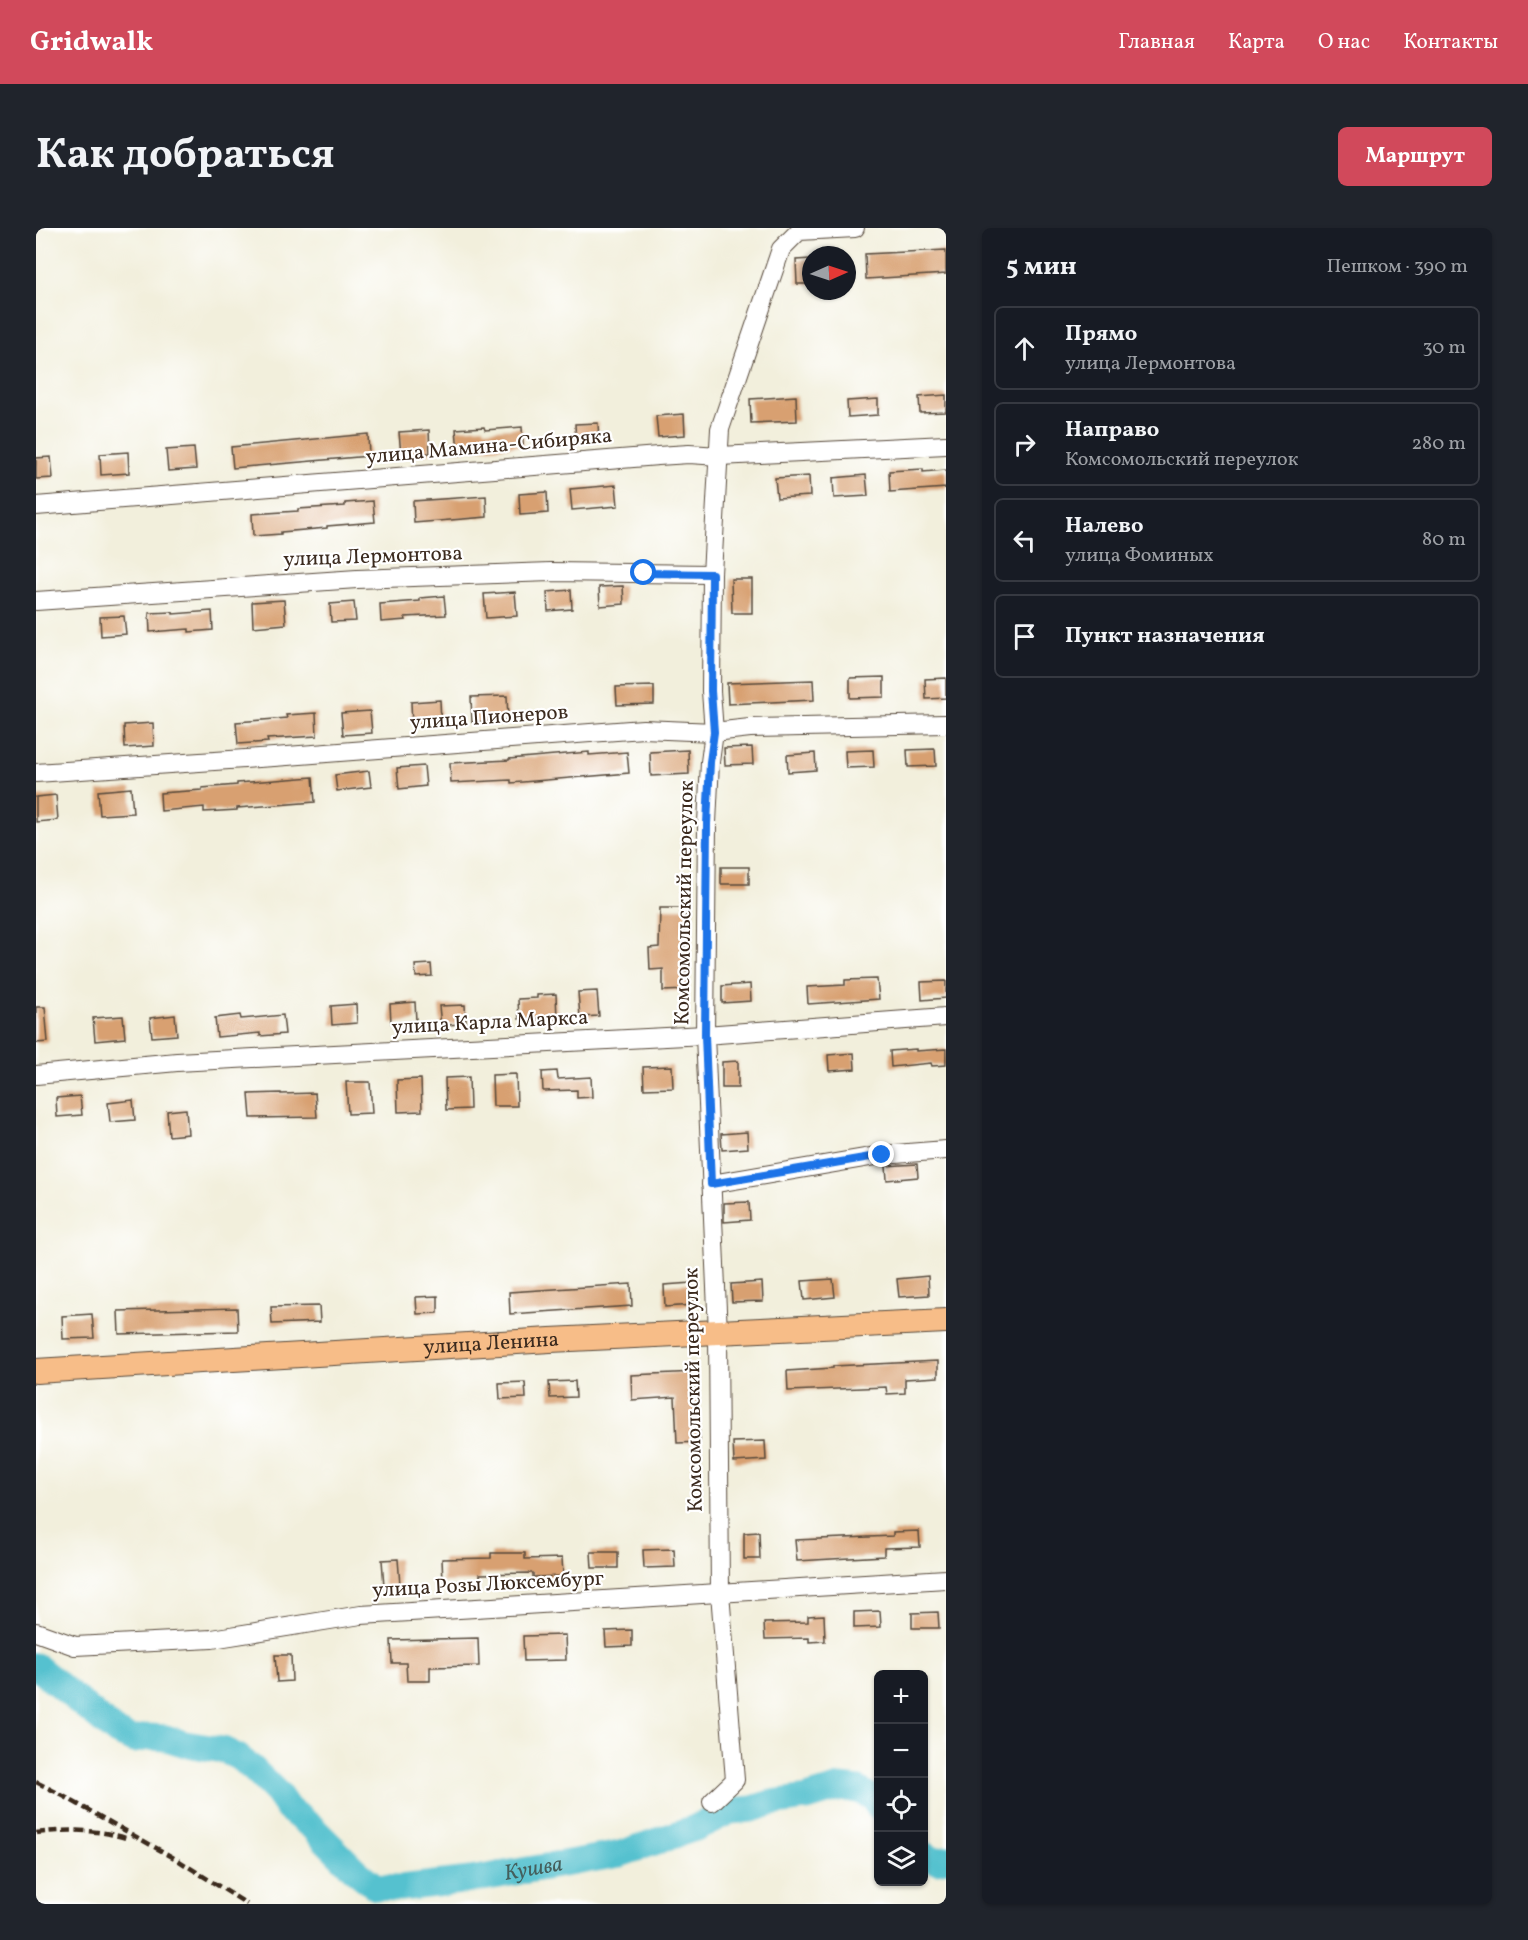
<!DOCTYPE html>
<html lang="ru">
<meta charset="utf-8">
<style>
:root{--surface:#171b24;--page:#20242c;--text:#f1f3f6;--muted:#9ea1a6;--line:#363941;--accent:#d1495b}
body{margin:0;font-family:Vollkorn,serif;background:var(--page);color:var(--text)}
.controls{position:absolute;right:18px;bottom:18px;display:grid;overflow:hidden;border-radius:9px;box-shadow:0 2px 4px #0004}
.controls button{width:54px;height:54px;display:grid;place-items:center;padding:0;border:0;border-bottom:2px solid var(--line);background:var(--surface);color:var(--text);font:30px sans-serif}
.compass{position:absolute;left:766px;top:18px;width:54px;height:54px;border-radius:50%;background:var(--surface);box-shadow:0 2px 4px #0004;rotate:87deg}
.stop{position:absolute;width:18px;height:18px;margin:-14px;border:4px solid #1a73e8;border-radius:50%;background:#fff}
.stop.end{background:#1a73e8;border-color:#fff;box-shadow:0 2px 6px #0008}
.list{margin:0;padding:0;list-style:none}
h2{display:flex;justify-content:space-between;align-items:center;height:78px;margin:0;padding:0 24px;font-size:26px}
h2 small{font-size:20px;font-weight:400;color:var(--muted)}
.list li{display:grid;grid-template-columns:39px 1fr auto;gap:18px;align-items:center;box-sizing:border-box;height:84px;margin:0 12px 12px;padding:0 12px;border:2px solid var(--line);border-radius:9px}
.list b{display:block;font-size:22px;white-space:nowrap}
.list p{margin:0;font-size:20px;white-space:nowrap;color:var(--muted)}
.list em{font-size:20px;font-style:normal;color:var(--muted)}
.icon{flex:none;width:33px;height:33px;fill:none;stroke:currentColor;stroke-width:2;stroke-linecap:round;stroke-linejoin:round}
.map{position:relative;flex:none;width:910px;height:1676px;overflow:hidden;border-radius:9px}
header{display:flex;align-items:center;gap:36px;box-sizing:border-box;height:84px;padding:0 30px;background:var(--accent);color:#fff}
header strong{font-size:28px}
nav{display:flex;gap:33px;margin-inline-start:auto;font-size:21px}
.intro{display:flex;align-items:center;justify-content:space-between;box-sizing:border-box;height:144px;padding:0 36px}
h1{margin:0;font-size:42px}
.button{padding:15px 27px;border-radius:9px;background:var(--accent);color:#fff;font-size:21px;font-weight:700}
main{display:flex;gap:36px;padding:0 36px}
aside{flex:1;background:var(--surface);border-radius:9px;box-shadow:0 2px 4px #0004}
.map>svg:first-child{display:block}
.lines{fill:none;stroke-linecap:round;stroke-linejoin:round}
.river{stroke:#55c1cf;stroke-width:27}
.building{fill:#d8a071}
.minor-casing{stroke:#56483a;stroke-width:20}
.major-casing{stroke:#56483a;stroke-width:26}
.minor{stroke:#fff;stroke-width:18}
.major{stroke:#f7bd88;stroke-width:24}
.rail{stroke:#3b2a1e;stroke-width:4.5;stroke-dasharray:9 4.5;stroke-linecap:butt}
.route{stroke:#1a73e8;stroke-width:8}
.labels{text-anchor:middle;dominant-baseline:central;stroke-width:4.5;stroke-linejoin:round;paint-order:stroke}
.street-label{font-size:21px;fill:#3b2a1e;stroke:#fff}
.water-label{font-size:22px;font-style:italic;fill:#445f5c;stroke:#fff}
</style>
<header>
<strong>Gridwalk</strong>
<nav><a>Главная</a><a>Карта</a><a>О нас</a><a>Контакты</a></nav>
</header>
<div class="intro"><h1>Как добраться</h1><a class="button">Маршрут</a></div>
<main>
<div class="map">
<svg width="910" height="1676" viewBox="0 0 910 1676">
<rect width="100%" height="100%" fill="#fff"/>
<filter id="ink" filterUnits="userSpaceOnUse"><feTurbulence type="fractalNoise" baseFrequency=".0167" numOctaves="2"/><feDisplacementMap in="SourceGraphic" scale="12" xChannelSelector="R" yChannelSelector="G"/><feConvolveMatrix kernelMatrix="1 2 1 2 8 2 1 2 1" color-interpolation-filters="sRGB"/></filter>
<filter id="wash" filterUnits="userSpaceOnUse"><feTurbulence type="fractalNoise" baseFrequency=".008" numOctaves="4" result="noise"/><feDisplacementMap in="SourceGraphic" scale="24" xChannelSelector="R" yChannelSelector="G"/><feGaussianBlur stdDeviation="1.35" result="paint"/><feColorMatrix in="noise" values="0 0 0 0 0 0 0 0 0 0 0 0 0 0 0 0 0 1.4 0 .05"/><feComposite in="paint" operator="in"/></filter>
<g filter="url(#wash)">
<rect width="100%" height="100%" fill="#f2efdc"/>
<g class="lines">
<g class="river">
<path id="s1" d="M0,1438L81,1505L98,1512L112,1509L130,1510L149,1516L187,1522L202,1529L217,1541L241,1565L252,1581L276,1599L321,1644L340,1659L364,1660L434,1652L584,1626L659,1600L694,1583L716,1581L735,1575L771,1570L804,1560L823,1562L838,1571L842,1579"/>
<path d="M888,1627L900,1633L910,1631"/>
</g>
</g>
<g id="blocks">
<g class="building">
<path d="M910,22V46L830,51L829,26Z"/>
<path d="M775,31V56H761L760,32Z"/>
<path d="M910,167V184L884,185L883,169Z"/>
<path d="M760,168L761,193L715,195L714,171Z"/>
<path d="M842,171V187L812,189L811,173Z"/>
<path d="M648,186L649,207L622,209L620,188Z"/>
<path d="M562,195L563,213L540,214L539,196Z"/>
<path d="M448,199L449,202L486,199L487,217L422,223L420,201Z"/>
<path d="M393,202L394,225L365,227L363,204Z"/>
<path d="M332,206L333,228L197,240L195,219Z"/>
<path d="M158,220L160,241L132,243L130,222Z"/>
<path d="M92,224L93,245L65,247L64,226Z"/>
<path d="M15,229L17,250L0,251V230Z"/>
<path d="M887,241V244L910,242V260L854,264L853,243Z"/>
<path d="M830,247L832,268L798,270L797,250Z"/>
<path d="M773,248L774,268L741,270L739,250Z"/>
<path d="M580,257L582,278L536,282L534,261Z"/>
<path d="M511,264L512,285L484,287L483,266Z"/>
<path d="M450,268L451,289L378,295L377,273Z"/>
<path d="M337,273L339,294L291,298V300L245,304V306L217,308L216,286L262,283V281L309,278V275Z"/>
<path d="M695,351H716V385H696Z"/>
<path d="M587,358L588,376L564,378L563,359Z"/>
<path d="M535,362L536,381L512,383L511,364Z"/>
<path d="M479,364L481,388L450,390L448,366Z"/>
<path d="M408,368L410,387L369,389L370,392L345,394L344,376L384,373V370Z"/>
<path d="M248,372L250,396L217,399L216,374Z"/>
<path d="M318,374L320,393L295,394L294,376Z"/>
<path d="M176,383L177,402L153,404V401L114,404L113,385L137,384V386Z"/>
<path d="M88,388L90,406L65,408L64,389Z"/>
<path d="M848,449V469L814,470V450Z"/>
<path d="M910,450V470L890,471L889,451Z"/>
<path d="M777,452L778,472L692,476L691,455Z"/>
<path d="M618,458V476L581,477L580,459Z"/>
<path d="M471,468L472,492L436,494L435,469Z"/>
<path d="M404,472L405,495L376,497L375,474Z"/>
<path d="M334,483L336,505L307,507L305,485Z"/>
<path d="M280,485L281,508L231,511L232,514L202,516L200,494L251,490L250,487Z"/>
<path d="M117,495L118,518L89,520L88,497Z"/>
<path d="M716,519L717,536L689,537L688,520Z"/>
<path d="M899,521L900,538L872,539L871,522Z"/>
<path d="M652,522L653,546L615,548L614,524Z"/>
<path d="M837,522L838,539L810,540L809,523Z"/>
<path d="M553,524V527L591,524L593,545L475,555V552L415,555L414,535L473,532V531Z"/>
<path d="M779,525L780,542L752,544L751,527Z"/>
<path d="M388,538L390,558L363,561L361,540Z"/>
<path d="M333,543L335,559L301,563L299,547Z"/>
<path d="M277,549L279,574L201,580V582L168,584V579L125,583L124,565L166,562V560L201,557V555Z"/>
<path d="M95,560L97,585L64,587L62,563Z"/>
<path d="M20,567L22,592L0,594V569Z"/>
<rect x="685" y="639" width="28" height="17"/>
<path d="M624,680H649L648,724L649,743H652V762L627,763V741L614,742L613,720L623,719Z"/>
<path d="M395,736L396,748L380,749L379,737Z"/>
<path d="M841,751L843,771L772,776L771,759L809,757V752Z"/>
<path d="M910,753V770L886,772L885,754Z"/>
<path d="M714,756L715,773L686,775V758Z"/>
<path d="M561,763L563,788L544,789L542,764Z"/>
<path d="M520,766L521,791L502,792V790L483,791L482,771L501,770V767Z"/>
<path d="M379,774L380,793L355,795L354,776Z"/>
<path d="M320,776L321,795L296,797L295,778Z"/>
<path d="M429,777L430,795L405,798L403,778Z"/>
<path d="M0,779H9L12,814L0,815Z"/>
<path d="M139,787L141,807L116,809L114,790Z"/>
<path d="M204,787L205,791L247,787L249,806L224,808V805L181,809L179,790Z"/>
<path d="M87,788L89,810L59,813L57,790Z"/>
<path d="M880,821V823L910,821V837L896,838L895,835L855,839L854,823Z"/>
<path d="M818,825L819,841L793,843L792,827Z"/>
<path d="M702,833V860H686V834Z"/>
<path d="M636,838L637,860L608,861L607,839Z"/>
<path d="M521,843L522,851L555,849L556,869L541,870V862L507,863L506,844Z"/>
<path d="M480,846L481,878H457L456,847Z"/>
<path d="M433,849L434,881L410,882L409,850Z"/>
<path d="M385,851L386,883L362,884L361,852Z"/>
<path d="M310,854H334L336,885L312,886Z"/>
<path d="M245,865V866L279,865L281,889L215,890L213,866Z"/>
<path d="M44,868L46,887L21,889L20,870Z"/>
<path d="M97,872L99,892L74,894L72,875Z"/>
<path d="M150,881L152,906L133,908L131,883Z"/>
<path d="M711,904L712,920L686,922L685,906Z"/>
<path d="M881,936L882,949L851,952L850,938Z"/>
<path d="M713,974L714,992L688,994V975Z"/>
<path d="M892,1048L893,1067L863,1069L861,1051Z"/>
<path d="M797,1051L799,1069L768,1072L766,1053Z"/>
<path d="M726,1054L727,1073L696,1074L695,1056Z"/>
<path d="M656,1055L657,1077L629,1079L628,1057Z"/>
<path d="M595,1056L596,1078L474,1086L473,1064Z"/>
<path d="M402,1068V1085L381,1086L380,1069Z"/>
<path d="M283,1078L284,1094L236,1096L235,1079Z"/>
<path d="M201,1080L202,1103L83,1106L82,1083Z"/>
<path d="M56,1086L58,1110L27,1111L26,1088Z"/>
<path d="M902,1133V1149L869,1151V1165L851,1166L850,1159L752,1163L751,1143L797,1140V1138Z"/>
<path d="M660,1144L664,1214L641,1215L639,1169L596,1172L595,1147Z"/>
<path d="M539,1153L540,1169L514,1170L513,1154Z"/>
<path d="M489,1154L490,1170L464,1171L463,1155Z"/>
<path d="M729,1213L730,1232L698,1234L697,1214Z"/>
<path d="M883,1303L884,1319L848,1320V1328L761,1333L759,1312L857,1308V1304Z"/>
<path d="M723,1304L724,1331H708V1305Z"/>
<path d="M638,1321L639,1339L608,1340L607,1322Z"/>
<path d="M555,1324H582V1340H556Z"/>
<path d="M455,1325H489V1331L526,1330L527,1348L497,1349V1345L444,1346V1353L407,1354L406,1331L455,1330Z"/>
<path d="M362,1331L364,1357L348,1358L346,1332Z"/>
<path d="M844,1383L845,1399L818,1400V1384Z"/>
<path d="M902,1384L903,1400H876V1385Z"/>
<path d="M788,1387L789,1413L773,1414V1410L729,1411L728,1395L772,1394V1388Z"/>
<path d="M596,1402V1418L570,1419L569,1403Z"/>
<path d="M529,1407L530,1432L488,1433L487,1408Z"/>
<path d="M442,1410L443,1438L394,1439V1453H371L370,1435H356L355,1412Z"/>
<path d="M239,1427H255L256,1453L241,1454Z"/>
</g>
</g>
</g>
<g filter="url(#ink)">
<use href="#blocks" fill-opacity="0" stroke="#56483a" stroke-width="1.5"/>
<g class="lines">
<defs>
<g id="minor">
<path d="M0,278L622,228L653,226L683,228L910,217"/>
<path d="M0,373L321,351L515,344L676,346"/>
<path d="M0,545L238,529L607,501L678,504L714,500L910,496"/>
<path d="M0,847L141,834L669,807L910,789"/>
<path d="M675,956L846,927L910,922"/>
<path d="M0,1404L39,1418L176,1411L325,1387L910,1351"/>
<path d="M676,1574L699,1552L684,1365L682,1105L669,807L671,595L674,534L678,504L675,463L676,346L684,201L745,21L763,3L819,0"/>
</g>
<g id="major">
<path id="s2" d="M0,1143L514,1112L910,1093"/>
</g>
</defs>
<use href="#minor" class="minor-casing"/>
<use href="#major" class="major-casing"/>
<use href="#minor" class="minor"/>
<use href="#major" class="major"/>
<g class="rail">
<path d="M0,1554L20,1564L140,1631L211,1676"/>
<path d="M0,1605C32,1601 62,1601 93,1611"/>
</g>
</g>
</g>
<g class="lines" filter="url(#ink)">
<path class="route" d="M608,345L676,346L675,463L678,504L674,534L671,596L669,807L675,956L846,927"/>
</g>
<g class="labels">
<g class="street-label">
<text transform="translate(453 219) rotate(-5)">улица Мамина-Сибиряка</text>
<text transform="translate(337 329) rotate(-2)">улица Лермонтова</text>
<text transform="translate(453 490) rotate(-4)">улица Пионеров</text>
<text transform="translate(649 675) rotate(-89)">Комсомольский переулок</text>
<text transform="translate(454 795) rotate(-3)">улица Карла Маркса</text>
<text stroke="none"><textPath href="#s2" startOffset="456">улица Ленина</textPath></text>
<text transform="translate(658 1162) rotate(-91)">Комсомольский переулок</text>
<text transform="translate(452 1357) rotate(-3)">улица Розы Люксембург</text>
</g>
<g class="water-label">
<text stroke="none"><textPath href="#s1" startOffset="580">Кушва</textPath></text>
</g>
</g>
</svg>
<div class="controls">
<button>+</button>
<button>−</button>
<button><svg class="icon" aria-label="locate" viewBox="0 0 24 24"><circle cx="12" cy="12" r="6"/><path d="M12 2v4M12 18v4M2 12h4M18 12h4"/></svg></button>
<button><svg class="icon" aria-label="layers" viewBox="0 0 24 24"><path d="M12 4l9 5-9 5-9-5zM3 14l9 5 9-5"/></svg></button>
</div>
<svg class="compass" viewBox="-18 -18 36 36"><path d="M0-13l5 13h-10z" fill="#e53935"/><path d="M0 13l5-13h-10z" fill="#9ea1a6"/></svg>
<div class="stop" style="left:608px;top:345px"></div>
<div class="stop end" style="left:846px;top:927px"></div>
</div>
<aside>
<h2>5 мин<small>Пешком · 390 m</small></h2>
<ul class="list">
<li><svg class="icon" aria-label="ahead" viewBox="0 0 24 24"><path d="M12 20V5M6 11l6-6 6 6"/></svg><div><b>Прямо</b><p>улица Лермонтова</p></div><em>30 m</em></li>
<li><svg class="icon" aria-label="right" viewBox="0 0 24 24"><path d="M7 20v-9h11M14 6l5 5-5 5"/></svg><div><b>Направо</b><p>Комсомольский переулок</p></div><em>280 m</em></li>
<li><svg class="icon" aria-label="left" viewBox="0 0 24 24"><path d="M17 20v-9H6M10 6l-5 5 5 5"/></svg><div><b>Налево</b><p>улица Фоминых</p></div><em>80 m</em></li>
<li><svg class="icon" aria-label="arrive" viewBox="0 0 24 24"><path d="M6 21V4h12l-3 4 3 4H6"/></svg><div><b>Пункт назначения</b></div></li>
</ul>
</aside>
</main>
